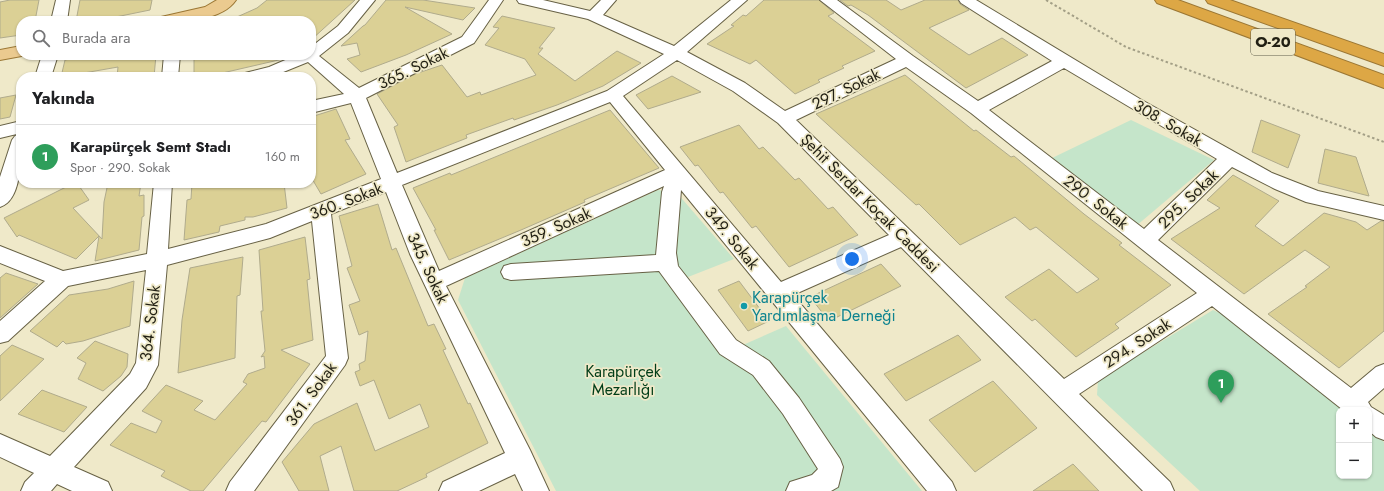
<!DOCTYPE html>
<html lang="tr">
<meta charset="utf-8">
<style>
:root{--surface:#fff;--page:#f6f6f6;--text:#202124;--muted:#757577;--line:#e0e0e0;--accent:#a33b19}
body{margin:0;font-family:Jost,sans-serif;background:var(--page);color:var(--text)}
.controls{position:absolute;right:12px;bottom:12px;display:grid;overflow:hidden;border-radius:8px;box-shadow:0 1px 3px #0004}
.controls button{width:36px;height:36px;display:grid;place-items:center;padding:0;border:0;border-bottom:1px solid var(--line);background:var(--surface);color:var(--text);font:20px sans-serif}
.you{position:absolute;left:852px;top:259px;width:14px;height:14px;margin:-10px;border:3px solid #fff;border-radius:50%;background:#1a73e8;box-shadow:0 0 0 6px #1a73e833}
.badge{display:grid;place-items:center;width:26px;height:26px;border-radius:50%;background:var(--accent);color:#fff;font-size:13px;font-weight:700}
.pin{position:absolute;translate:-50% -33px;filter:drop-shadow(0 1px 2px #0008)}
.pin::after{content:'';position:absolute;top:21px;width:14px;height:12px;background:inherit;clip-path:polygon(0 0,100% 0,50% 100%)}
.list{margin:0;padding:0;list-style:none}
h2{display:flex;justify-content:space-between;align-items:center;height:52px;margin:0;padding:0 16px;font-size:17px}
h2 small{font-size:13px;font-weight:400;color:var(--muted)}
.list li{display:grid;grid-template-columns:26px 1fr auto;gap:12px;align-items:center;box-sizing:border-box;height:64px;padding:0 16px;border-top:1px solid var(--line)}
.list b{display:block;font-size:15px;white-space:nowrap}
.list p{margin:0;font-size:13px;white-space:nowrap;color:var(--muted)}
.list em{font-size:13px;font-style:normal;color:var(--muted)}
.icon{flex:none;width:22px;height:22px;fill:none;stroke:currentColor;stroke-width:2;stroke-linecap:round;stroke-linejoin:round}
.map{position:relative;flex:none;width:1384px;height:491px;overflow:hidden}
.search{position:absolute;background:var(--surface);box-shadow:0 1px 3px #0004;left:16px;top:16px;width:300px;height:44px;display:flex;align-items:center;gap:10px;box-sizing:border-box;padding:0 14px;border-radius:16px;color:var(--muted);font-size:15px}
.panel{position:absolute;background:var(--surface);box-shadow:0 1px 3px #0004;left:16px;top:72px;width:300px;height:116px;border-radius:16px}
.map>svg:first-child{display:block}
.green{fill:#c5e5ca}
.building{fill:#dbd095;stroke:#b0ab8c}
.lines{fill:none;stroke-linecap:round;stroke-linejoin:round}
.minor-casing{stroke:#676145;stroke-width:2}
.major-casing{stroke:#9b7734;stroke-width:2}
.highway-casing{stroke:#9b7734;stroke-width:2}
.path{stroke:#a39f86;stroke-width:2;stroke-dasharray:2.5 2.5;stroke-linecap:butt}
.minor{fill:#fff;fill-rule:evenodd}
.major{fill:#ebca8f;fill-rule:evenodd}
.highway{fill:#dda745;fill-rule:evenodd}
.culture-dot{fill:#0f9aa8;stroke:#efe9c9;stroke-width:1.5}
.labels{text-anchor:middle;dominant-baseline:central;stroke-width:3.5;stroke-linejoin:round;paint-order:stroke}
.shield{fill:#efe9c9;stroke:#5f5c4a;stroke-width:1}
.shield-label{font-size:15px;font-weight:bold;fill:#211f13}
.street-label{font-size:16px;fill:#211f13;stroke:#efe9c9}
.culture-label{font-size:16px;fill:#0d838f;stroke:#efe9c9;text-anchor:start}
.park-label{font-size:16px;fill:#003d18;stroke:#efe9c9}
</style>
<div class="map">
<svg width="1384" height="491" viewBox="0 0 1384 491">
<rect width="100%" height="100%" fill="#efe9c9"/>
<g class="green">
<path d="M1131,120L1214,160L1136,226L1050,159Z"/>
<path d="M658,190L677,193L734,259L688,277L736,348L786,326L922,491H556L458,300L465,278Z"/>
<path d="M1213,310L1239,322L1345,410H1339V476H1369V430L1384,442V491H1200L1097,395L1098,380Z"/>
</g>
<g class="building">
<path d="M10,0H39L35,21H21V35L0,38V2Z"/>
<path d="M80,0H152L150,10L96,21H76Z"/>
<path d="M267,0H355L311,40V21H228L257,8Z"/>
<path d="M386,0H423L475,8L463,20L405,7L452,34L406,55L361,72L347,59L360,55L357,43L341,46L363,26L365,25Z"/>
<path d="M764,0H819L834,13L828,16L875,51L842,66L844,68L818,80L820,82L795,94L756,60L750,64L707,44L734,26L731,25L743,15L746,16Z"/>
<path d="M840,0H886L901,10L925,0H958L960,4L969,10L929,28L969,55L1002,38L1028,55L966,88L868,15L851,5L848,6Z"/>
<path d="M502,16L555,28L539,48H543L538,54L575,81L617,51L641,63L603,86L557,105L514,120L513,118L466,135L467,138L406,162L394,127L398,125L377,94L415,74L442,65L467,97L480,92L481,95L536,75L525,59L485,45L499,28L493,27Z"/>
<path d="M93,55H156L154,77H117L118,67L61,77L65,60Z"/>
<path d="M194,55H282L283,59L205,77H194Z"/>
<path d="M905,75L974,131L976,130L1011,157L1014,156L1084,214L1122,243L1119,245L1171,285L1115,324L1119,328L1076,357L1035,319L1032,321L1005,297L1049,269L1077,293L1099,279L1036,227L1030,230L1015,217L960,245L919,204L916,205L816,114Z"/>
<path d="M672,76L701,92L648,109L636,95Z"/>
<path d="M16,95L10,117L0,119V98Z"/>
<path d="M336,109L350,139L345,140L366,174L321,194L311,177V117Z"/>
<path d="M610,110L659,168L584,200L585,202L521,230L449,260L434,230H436L413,188L450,173L451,175Z"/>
<path d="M1261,120L1300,135L1288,168L1252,152Z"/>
<path d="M739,125L759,149L763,147L795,180L799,178L828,209L833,207L858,235L789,267L756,226L752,228L723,192L720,193L698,165L695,166L680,147Z"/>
<path d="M1325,149L1356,157L1369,196L1318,183Z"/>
<path d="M1233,175L1279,201L1255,226L1283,246L1324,213L1356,222L1367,230L1381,221H1384V331L1339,368L1268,314L1307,287L1305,286L1330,267L1305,250L1244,294L1171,239L1220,208L1207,200Z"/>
<path d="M74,183H77L89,200L73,208L102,239L104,202L108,183H141L139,196L144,195V216L142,217L139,250L95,261L99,236L76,259L19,235L17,237L4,218Z"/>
<path d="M192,183H284L287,208L253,217H245V220L220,226L219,232L184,240L187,200L191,199Z"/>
<path d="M378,204L392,250L396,248L428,326L434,324L446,349L443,350L468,404L470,403L488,443L426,474L427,477L397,491H354L341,446L320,456L329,491H299L282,462L314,424L320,421L357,403L375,451L429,427L420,404L389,419L374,380L360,386L355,372L360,370L359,364L365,361L368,331L359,335L349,305L360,301L347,268L352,266L339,216Z"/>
<path d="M305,237L310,279L307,280L313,340L281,350L310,364L266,422L262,421L203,491H191L161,476L165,471L110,445L131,423L156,433L162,421L142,411L166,385L203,401L194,410L215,420L247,384L243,382L248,374L265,368L264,356L261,357L265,351L261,311H263L259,250Z"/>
<path d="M243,257L240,295L237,296L235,358L178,373L182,320L190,268Z"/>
<path d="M881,264L901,286L829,321L810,297Z"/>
<path d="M6,273L38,284L0,318V278Z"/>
<path d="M134,281L130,326L83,341L66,344L63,341L57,347L30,331L69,295L108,289Z"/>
<path d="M739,281L769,321L748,331L718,290Z"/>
<path d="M958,335L981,360L906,401L884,374Z"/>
<path d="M95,341L128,354L127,367L121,376L103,391L78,379L86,363L77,358Z"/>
<path d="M12,345L44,359L0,401V356Z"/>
<path d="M993,381L1037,428L975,472L929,420Z"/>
<path d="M42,390L87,407L64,432L18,414Z"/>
<path d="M1073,464L1099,491H1033Z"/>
</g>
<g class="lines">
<defs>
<g id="minor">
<path d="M56,0H70L67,21H51Z"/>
<path d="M360,0H375L348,33L319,56L359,88L462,37L489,0H503L474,43L366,98L397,173L607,91L664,54L588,19L519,3L517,0H543L590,11L601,0H616L603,15L674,46L731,0H747L687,52L745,83L785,111L896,59L820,0H837L913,56L978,101L1052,61L961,3L959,0H976L1140,99L1272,173L1318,191L1384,206V220L1306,202L1275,189L1232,167L1158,240L1351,388L1376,367L1384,364V388L1368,402L1371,407L1384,415V440L1376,437L1369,431V410H1343L1212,306L1079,394L1170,482L1174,491H1143L901,247L793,295L952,482L956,491H927L681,190L676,253L678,266L736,340L769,361L799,398L840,459L843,467L838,487L831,491H786L790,482L812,475L818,469L783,414L753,375L720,354L659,271L511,280L504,278L501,272L504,266L511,264L656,255L662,192L664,186L446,286L530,450L549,491H523L515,474L479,491H439L443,482L505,453L410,254L386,192L331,214L348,358L345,365L254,491H226L230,482L326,356L312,221L270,238L167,265L158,365L146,388L74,467L108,482L112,491H72L57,484L51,491H21L25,482L34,473L0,457V434L50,456L130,374L136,363L146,270L68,286L8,341L0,343V321L45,281L0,263V246L63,271L147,254L154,183H172L168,249L266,224L381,179L351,103L311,113V101L344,94L308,62L271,77H243L245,73L269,67L297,55H311V47L338,26ZM677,60L733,91L778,123L889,235L781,282L623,96ZM906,67L971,113L1197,293L1064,379L796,120ZM1064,68L1217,159L1144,229L989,110ZM610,102L665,170L439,271L402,185Z"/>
<path d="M42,55H58L51,77H35Z"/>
<path d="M164,55H180L178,77H162Z"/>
<path d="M21,121V133L0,138V126Z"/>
<path d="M21,134C21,154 23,200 0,207V177L12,140L15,136Z"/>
</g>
<g id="major">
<path d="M217,0H236C221,22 182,21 159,21L161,17L205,7Z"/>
<path d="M21,46V55H27L0,60V50Z"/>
</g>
<g id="highway">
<path d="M1155,0H1178L1384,75V88L1157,3Z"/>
<path d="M1206,0H1230L1384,54V66L1208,3Z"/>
</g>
</defs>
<use href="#minor" class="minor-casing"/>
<use href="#major" class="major-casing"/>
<use href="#highway" class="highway-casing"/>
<path class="path" d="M1046,0L1126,47L1384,142"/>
<use href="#minor" class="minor"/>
<use href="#major" class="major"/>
<use href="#highway" class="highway"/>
</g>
<circle class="culture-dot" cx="744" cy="306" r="4"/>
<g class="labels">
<rect class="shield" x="1251" y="29" width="44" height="26" rx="3"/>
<g class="shield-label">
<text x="1273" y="42">O-20</text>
</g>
<g class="street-label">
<text transform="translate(413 68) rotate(-26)">365. Sokak</text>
<text transform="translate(846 89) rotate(-26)">297. Sokak</text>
<text transform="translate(1168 123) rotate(30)">308. Sokak</text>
<text transform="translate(1188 199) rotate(-44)">295. Sokak</text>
<text transform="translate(346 201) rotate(-21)">360. Sokak</text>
<text transform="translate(1096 202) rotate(38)">290. Sokak</text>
<text transform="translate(870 203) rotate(45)">Şehit Serdar Koçak Caddesi</text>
<text transform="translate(556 227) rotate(-24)">359. Sokak</text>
<text transform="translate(732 238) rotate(51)">349. Sokak</text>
<text transform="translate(428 268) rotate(65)">345. Sokak</text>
<text transform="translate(150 323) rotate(-83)">364. Sokak</text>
<text transform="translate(1137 343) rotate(-33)">294. Sokak</text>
<text transform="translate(311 394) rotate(-54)">361. Sokak</text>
</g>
<g class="culture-label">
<text x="752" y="297">Karapürçek<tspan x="752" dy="18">Yardımlaşma Derneği</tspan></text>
</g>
<g class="park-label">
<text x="623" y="371">Karapürçek<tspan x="623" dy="18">Mezarlığı</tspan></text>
</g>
</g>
</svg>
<div class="controls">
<button>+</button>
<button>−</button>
</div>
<div class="you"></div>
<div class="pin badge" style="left:1221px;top:403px;background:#2e9e5b">1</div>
<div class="search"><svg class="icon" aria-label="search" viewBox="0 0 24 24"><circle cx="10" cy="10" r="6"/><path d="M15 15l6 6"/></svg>Burada ara</div>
<section class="panel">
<h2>Yakında<small></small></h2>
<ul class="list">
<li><span class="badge" style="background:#2e9e5b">1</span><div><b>Karapürçek Semt Stadı</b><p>Spor · 290. Sokak</p></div><em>160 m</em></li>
</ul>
</section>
</div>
